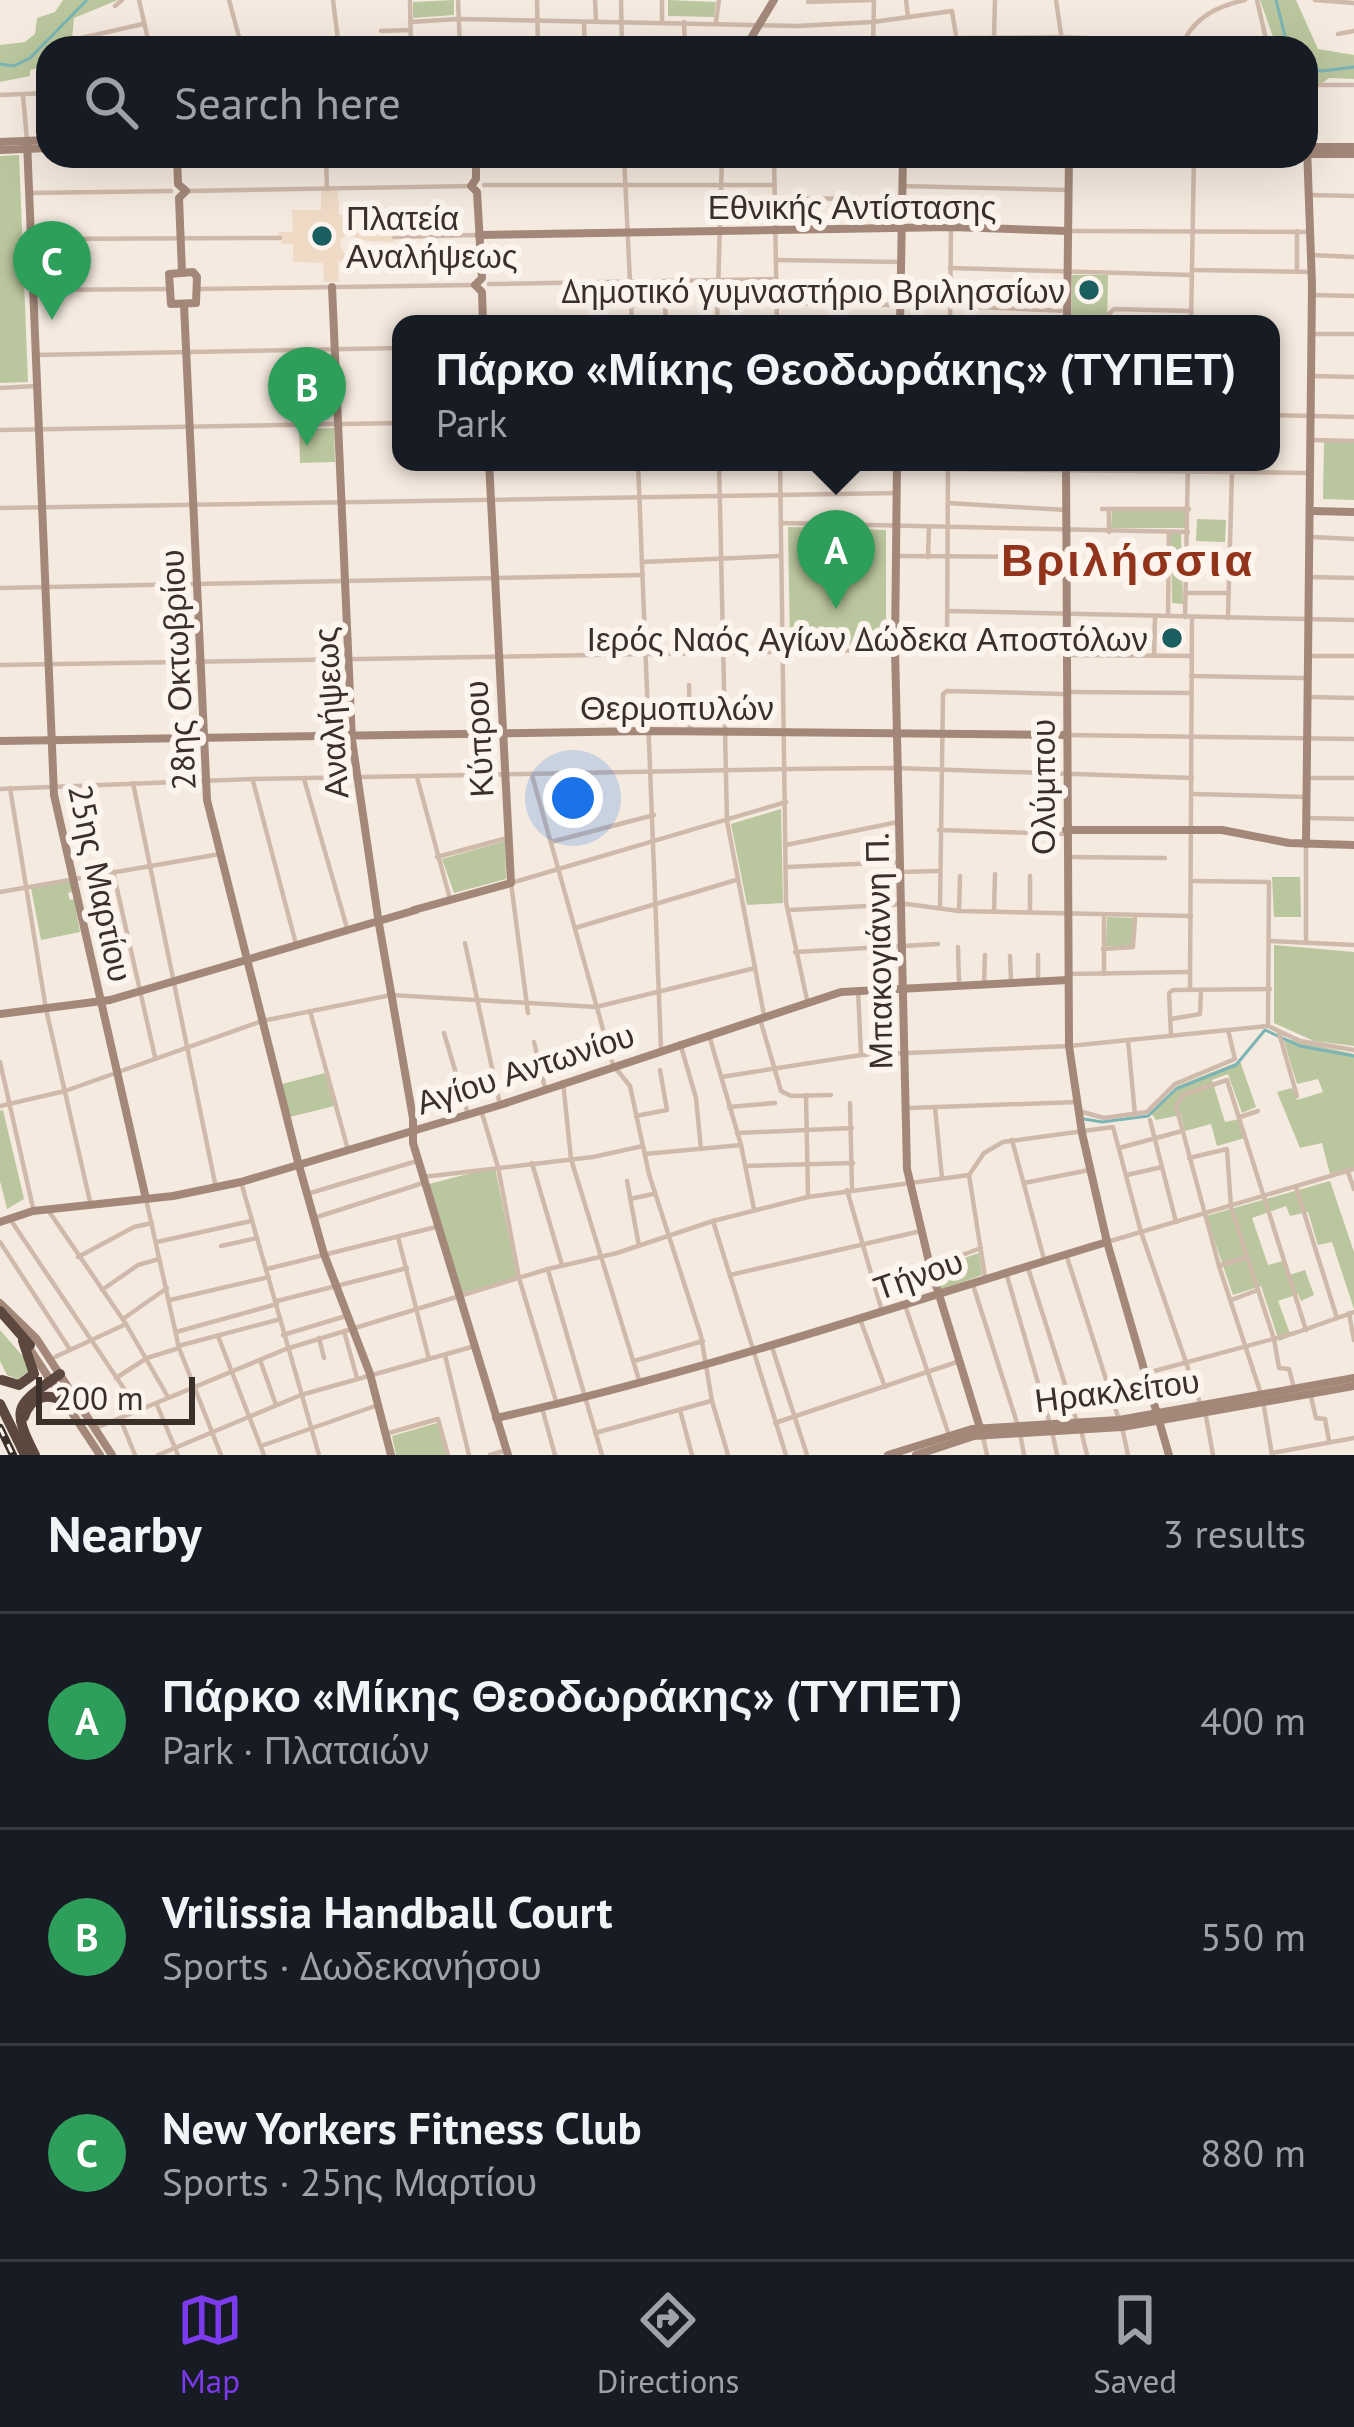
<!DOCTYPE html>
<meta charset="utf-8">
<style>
:root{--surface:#171b24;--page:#242831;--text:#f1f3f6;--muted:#9ea1a6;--line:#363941;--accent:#7c3aed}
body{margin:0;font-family:"PT Sans",sans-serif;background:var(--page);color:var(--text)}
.scale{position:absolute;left:36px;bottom:30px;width:159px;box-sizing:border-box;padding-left:12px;border:6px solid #3b2f2a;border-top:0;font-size:33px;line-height:42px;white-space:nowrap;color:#3b2f2a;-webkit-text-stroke:9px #fcf4ed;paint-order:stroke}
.you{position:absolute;left:573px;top:798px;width:42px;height:42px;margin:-30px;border:9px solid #fff;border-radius:50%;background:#1a73e8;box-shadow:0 0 0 18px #1a73e833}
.badge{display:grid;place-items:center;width:78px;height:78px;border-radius:50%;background:var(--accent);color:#fff;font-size:39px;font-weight:700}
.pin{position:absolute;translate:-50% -99px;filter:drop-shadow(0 3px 6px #0008)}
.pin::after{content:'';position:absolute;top:63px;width:42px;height:36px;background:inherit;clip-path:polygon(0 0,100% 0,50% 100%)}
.popup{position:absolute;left:392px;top:315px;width:888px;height:156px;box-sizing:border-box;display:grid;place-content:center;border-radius:24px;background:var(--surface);filter:drop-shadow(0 3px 9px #0005);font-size:39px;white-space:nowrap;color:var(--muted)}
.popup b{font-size:45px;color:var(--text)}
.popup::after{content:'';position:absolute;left:50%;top:100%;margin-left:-24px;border:24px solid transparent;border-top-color:var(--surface)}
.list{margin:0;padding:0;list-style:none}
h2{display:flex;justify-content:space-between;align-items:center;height:156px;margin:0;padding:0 48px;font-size:51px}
h2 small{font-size:39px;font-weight:400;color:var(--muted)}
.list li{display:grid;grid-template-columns:78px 1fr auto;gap:36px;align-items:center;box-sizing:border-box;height:216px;padding:0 48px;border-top:3px solid var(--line)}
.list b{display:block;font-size:45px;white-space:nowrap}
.list p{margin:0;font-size:39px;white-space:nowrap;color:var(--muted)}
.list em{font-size:39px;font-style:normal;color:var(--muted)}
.icon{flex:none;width:66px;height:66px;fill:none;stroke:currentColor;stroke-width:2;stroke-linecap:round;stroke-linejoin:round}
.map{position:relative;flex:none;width:1354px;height:1455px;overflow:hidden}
.search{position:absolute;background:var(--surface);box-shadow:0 12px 48px #0002;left:36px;right:36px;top:36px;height:132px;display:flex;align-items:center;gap:30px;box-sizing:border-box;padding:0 42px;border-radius:36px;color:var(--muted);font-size:45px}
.sheet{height:804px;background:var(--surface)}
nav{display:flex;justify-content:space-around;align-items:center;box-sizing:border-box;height:168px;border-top:3px solid var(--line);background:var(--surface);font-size:33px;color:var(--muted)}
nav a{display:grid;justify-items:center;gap:6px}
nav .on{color:var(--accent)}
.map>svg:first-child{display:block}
.green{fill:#bac69d}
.plaza{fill:#eedac5}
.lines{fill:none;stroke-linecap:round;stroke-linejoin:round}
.stream{stroke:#7bb4b5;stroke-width:3}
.street{stroke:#cfb9aa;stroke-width:4.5}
.secondary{stroke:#a3887a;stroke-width:8}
.highway{stroke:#5d4840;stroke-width:10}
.rail-casing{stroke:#3b2f2a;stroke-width:8}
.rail{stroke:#fcf4ed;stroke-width:3;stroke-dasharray:9;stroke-linecap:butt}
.poi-dot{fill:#1b5f61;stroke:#fcf4ed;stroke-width:4.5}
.labels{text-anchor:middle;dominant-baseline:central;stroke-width:12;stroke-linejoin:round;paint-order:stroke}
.street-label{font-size:33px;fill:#3b2f2a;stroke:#fcf4ed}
.poi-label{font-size:33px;fill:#3b2f2a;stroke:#fcf4ed;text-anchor:end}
.district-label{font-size:45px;font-weight:bold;letter-spacing:3px;fill:#92331c;stroke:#fcf4ed}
</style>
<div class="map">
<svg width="1354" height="1455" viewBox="0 0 1354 1455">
<rect width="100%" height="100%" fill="#f5eadf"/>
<g class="green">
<path d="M63,0H118L74,18L71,48H48V66L30,70V76L0,82V45L25,42L35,34L37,18L55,12Z"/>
<path d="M454,0V15L413,18V2Z"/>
<path d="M668,0L716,2L714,17L668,16Z"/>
<path d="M1260,0H1296L1318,49L1354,55V79L1329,78L1321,84L1306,79V48H1277Z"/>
<path d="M19,155L28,382L0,383V156Z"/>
<path d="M1072,275H1108L1107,324H1071Z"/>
<path d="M334,428L335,462L300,463L299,429Z"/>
<path d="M1324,442H1354V500L1323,499Z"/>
<path d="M1112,511H1187L1186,528H1111Z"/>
<path d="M1197,519L1226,520L1225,542L1196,541Z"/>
<path d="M788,527L886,530V645L790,644Z"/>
<path d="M1171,534H1181L1183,604L1172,603Z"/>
<path d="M781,809L783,903L747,905L731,824Z"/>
<path d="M505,841L506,879L454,893L442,859Z"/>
<path d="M1272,877H1300L1301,917H1274Z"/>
<path d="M70,880L72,892L68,893L70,900L74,899L80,932L41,940L31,888Z"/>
<path d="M1107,917L1134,918L1133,946H1106Z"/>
<path d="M1274,945L1354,952V1046L1314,1041L1274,1023Z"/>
<path d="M1283,1038L1354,1054V1167L1330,1174L1322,1143L1300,1148L1277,1092L1292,1088L1297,1100L1323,1092L1318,1079L1297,1084Z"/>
<path d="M1240,1061L1256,1107L1242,1113L1228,1074L1212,1080L1225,1122L1240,1119L1245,1138L1217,1146L1211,1124L1185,1131L1181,1115L1156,1120L1151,1113L1177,1086Z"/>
<path d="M325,1073L334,1106L290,1117L282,1084Z"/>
<path d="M3,1110L24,1199L7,1209L0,1181V1111Z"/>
<path d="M495,1167L517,1277L462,1293L429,1184Z"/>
<path d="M1330,1181L1354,1252V1309L1332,1242L1318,1245L1308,1212L1290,1216L1286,1206L1252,1218L1268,1265L1283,1261L1289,1275L1305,1270L1314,1295L1301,1301L1298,1294L1278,1301L1291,1336L1279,1341L1261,1286L1233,1295L1206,1216Z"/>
<path d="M979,1253L982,1275L941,1290L935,1268Z"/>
<path d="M0,1330L26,1360L28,1372L18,1379L7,1375L0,1361Z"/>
<path d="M437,1423L446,1455H396L392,1436Z"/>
</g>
<path class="plaza" d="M321,191H338L339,215H364L365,232H394V242L367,241L349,235L342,238L340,244L347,260L338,261L339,282H324L323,263L293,262V244H282L278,232H293L292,210H321Z"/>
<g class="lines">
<g class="stream">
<path d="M1276,0L1288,48"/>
<path d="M0,64L14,66L30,58L87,0"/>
<path d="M1306,68L1322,71L1354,67"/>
<path d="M1084,1119L1102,1122L1148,1116L1176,1089L1236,1065L1265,1030L1300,1046L1354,1056"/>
</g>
<g class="street">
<path d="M139,0L150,48"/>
<path d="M229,0L242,48"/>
<path d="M333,0L339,48"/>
<path d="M410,0L411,48"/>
<path d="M458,0L460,48"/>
<path d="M537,0L538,48"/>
<path d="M595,0L596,22"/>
<path d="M621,0L622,48"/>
<path d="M906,0L908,17"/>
<path d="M1056,0L1063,48"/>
<path d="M1257,0L1268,48"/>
<path d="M1315,0L1354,3"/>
<path d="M808,2L874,0"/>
<path d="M115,6L122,0"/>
<path d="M716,21L719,0"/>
<path d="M410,22L458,19L797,26L873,22L952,11L958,48"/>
<path d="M662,22V0"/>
<path d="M684,22L685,48"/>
<path d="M584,24L585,48"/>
<path d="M381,31L410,30"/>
<path d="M1338,34L1354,31"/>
<path d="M994,36L995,0"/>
<path d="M81,38L143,24"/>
<path d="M956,38L1062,37L1182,42"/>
<path d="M306,48L339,40"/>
<path d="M873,48L874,0"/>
<path d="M1181,48C1191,19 1216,6 1245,0"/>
<path d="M1306,85H1354"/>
<path d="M0,95L48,93"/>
<path d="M23,95L27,141"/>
<path d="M326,156L327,189"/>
<path d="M624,156L632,324"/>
<path d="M774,156L777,324"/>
<path d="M484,185H775"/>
<path d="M902,186L1069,190"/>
<path d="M189,191L471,186"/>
<path d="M29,193L171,191"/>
<path d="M1312,195L1354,196"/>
<path d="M775,199L901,198"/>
<path d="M1068,231L1308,232"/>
<path d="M1297,231V272"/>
<path d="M394,237L479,235"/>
<path d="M33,239L280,238"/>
<path d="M1312,255L1354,257"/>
<path d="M776,260L901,262"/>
<path d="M950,268L1192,275"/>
<path d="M1192,270L1312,272"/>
<path d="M664,282L666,324"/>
<path d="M489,284L776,279"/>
<path d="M197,289L473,285"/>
<path d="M33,290L169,289"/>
<path d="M1312,295L1354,296"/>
<path d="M777,303L897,305"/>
<path d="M951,306L1068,311"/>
<path d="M717,324L722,156"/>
<path d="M950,324L951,228"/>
<path d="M1109,324V314L1114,309L1191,311"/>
<path d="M1191,324L1194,156"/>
<path d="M1311,334H1354"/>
<path d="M35,355L401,348"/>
<path d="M1312,376L1354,377"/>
<path d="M0,388L36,386"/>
<path d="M1271,415L1354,417"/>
<path d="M0,430L401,423"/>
<path d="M1312,440L1354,441"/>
<path d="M638,462L661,1049"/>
<path d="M719,462L727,821L764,1015"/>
<path d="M780,462L786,902L807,1000"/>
<path d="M948,469L1308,473"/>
<path d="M948,503L1066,510"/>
<path d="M0,508L897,493"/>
<path d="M1102,509H1189"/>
<path d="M781,523L1188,532"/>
<path d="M1109,532V509"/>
<path d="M1312,537L1354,539"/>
<path d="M896,556L1064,557"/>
<path d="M928,557L929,526"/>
<path d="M642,562L780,556"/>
<path d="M1312,577L1354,578"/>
<path d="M0,588L643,575"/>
<path d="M1186,593H1228"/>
<path d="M948,611L1354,620"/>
<path d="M1168,616L1169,532"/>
<path d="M1185,617L1188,462"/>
<path d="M1228,618L1232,470"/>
<path d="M947,647L948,462"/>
<path d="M1066,655L1191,656"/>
<path d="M1154,656L1155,616"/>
<path d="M1310,656H1354"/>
<path d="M0,665L1065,647"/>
<path d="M1191,676L1305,678"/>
<path d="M689,685L690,731"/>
<path d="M1071,692L1191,693"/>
<path d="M1309,697L1354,698"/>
<path d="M1066,735L1354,739"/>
<path d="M532,775L613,1065L630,1086L649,1174L701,1336L712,1401L728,1455"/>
<path d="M417,777L450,899"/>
<path d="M1308,778H1354"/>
<path d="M304,779L347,928"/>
<path d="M253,781L296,944"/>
<path d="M133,783L216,1188"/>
<path d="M10,788L46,1009L91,1206"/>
<path d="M0,789L252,779L786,769L895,768L1192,778"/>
<path d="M1192,794L1306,797"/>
<path d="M1308,818L1354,819"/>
<path d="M939,830L1065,834"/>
<path d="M551,842L654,815"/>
<path d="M786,845L898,822"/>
<path d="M437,857L507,838"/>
<path d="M1067,857L1165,858"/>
<path d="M787,867L900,862"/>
<path d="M113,871L155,1057"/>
<path d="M900,872L937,871"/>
<path d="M1191,881L1269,882L1268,1026"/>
<path d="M0,892L220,854"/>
<path d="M940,908L943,694L947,691L1064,694"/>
<path d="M789,910L907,904L959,911L1191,916"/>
<path d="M959,911L960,876"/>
<path d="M994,911L995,874"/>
<path d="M1030,912V876"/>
<path d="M575,928L736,880"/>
<path d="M1270,941L1354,945"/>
<path d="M1306,941V844"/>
<path d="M465,943L500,1105"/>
<path d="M958,947L959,983"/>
<path d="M1103,949L1133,947L1135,917"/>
<path d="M795,952L938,944"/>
<path d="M1038,955V979"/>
<path d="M1010,956L1011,980"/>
<path d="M1068,974L1188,972"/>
<path d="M1104,974V917"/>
<path d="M984,984L985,955"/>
<path d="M858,989L861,1055"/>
<path d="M1190,990L1192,618"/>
<path d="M310,1011L348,1150"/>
<path d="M528,1013L511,883L786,802"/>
<path d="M760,1019L781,1091L791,1096L831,1095"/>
<path d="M1171,1019L1200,1014L1201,990"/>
<path d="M1268,1026L1300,1041L1354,1050"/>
<path d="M444,1033L468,1114"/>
<path d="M1279,1033L1297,1096"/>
<path d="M709,1035L741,1145L754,1209"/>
<path d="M1171,1035L1169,993L1173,990L1270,989"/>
<path d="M1128,1040L1135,1115"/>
<path d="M534,1042L545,1088"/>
<path d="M680,1043L696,1098L701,1149"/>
<path d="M0,1062L33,1208"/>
<path d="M721,1077L861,1055L1069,1046L1268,1026"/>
<path d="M563,1082L571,1159L640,1383"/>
<path d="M806,1095L808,1197"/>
<path d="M850,1103L852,1189"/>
<path d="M0,1106L65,1091L262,1021L391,995L596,1007L755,968"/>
<path d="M729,1107L775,1103"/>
<path d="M909,1108L1077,1102"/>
<path d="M935,1108L942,1178"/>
<path d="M481,1110L498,1167L519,1278L556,1401"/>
<path d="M1079,1111L1104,1118L1147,1112L1175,1084L1235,1059L1228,1030"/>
<path d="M636,1116L667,1110L660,1070"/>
<path d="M1240,1117L1258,1111"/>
<path d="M1150,1120L1176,1222"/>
<path d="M737,1133L852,1128"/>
<path d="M1012,1140L1044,1259"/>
<path d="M1119,1148L1182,1131"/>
<path d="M645,1154L741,1145"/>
<path d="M1189,1158L1227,1149L1231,1207L1274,1339L1279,1368L1289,1369L1293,1384"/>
<path d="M532,1163L562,1265"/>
<path d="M746,1166L853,1163"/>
<path d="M1348,1172L1354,1189"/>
<path d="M969,1175L984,1153L1003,1142L1113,1127L1141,1232L1200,1403"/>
<path d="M969,1175L985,1277"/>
<path d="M1127,1175L1162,1167"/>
<path d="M423,1177L593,1157L643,1146"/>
<path d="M627,1181L639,1246"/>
<path d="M241,1182L319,1455"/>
<path d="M1024,1183L1089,1170"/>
<path d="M1296,1187L1337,1318"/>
<path d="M847,1190L882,1311"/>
<path d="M307,1194L417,1161"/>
<path d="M146,1199L179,1348L221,1455"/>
<path d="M630,1199L653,1194"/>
<path d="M48,1210L126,1324L168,1397"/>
<path d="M314,1218L423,1183"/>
<path d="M10,1219L137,1408"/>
<path d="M713,1221L786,1455"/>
<path d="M398,1237L429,1359"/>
<path d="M0,1242L69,1348"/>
<path d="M157,1242L251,1221"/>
<path d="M1107,1242L1354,1169"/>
<path d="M221,1246L257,1238"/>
<path d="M1066,1254L1119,1420"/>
<path d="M78,1257L134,1227L152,1223"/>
<path d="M1219,1266L1247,1257"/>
<path d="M930,1267L981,1248"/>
<path d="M1028,1268L1077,1422"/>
<path d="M267,1269L436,1227"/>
<path d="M548,1270L602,1455"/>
<path d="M730,1275L921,1231"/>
<path d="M1007,1276L1050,1424"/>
<path d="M972,1282L1018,1426"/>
<path d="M102,1290L138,1265L159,1259"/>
<path d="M170,1300L269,1277"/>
<path d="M1231,1300L1258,1290"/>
<path d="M277,1301L407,1268"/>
<path d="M905,1305L949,1435"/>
<path d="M1349,1313L1354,1340"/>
<path d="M123,1319L167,1288"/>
<path d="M860,1319L885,1387"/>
<path d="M344,1331L357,1378"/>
<path d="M176,1332L277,1304"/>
<path d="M283,1335L346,1316"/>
<path d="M218,1336L264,1455"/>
<path d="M319,1338L324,1358"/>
<path d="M178,1346L277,1320"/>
<path d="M772,1347L807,1455"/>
<path d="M445,1355L469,1455"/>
<path d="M55,1357L126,1324"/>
<path d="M260,1360L276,1405"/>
<path d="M634,1361L703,1341"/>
<path d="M1147,1373L1295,1333L1354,1312"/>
<path d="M116,1378L147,1358L179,1348"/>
<path d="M1261,1394L1219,1266L1176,1106L1183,1095L1227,1080L1306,1330"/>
<path d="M1069,1397L1107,1385"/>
<path d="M1311,1397L1316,1418L1325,1419L1329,1441"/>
<path d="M1263,1401L1272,1455"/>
<path d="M157,1405L178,1455"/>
<path d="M542,1408L555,1455"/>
<path d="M680,1410L692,1455"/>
<path d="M1205,1411L1213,1455"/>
<path d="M120,1418L135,1455"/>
<path d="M775,1423L957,1362"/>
<path d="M1122,1427L1128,1455"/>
<path d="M96,1428L286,1349L548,1269L617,1253L713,1221L808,1197L969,1175"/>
<path d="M1081,1430L1087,1455"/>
<path d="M1052,1431L1057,1455"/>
<path d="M595,1433L711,1401"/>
<path d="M1020,1433L1024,1455"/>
<path d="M385,1434L438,1419L448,1455"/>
<path d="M983,1437L987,1455"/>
<path d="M261,1446L378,1405"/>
<path d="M1272,1453L1354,1438"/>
<path d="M158,1455L301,1395L475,1346"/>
<path d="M490,1455L507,1450"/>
</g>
<g class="secondary">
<path d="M745,48L774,0"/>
<path d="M27,141L54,795L146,1199"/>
<path d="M0,142L48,140"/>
<path d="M1307,147H1354"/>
<path d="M0,150L48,148"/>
<path d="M1308,154H1354"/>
<path d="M177,156L178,184L186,191L179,198L182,273"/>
<path d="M476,156V179L471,186L477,192L482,278L475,285L482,292L483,324"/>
<path d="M479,235L951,227L1068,231"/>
<path d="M193,272L197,277L196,303L171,304L169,274Z"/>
<path d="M332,287L352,740L379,924L413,1118V1143L508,1455"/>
<path d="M184,305L207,800L298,1162L324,1254L370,1374L391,1455"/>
<path d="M900,324L903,156"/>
<path d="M1067,324L1069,156"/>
<path d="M897,462L895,648L907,1169L929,1262L980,1428"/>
<path d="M1066,462L1069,1046L1082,1133L1107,1242L1169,1455"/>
<path d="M1312,511L1354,512"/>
<path d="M0,741L650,731L1066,735"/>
<path d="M1066,830H1222L1289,843L1354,845"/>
<path d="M1306,844L1312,285L1307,147"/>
<path d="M414,910L511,883L489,462"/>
<path d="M0,1014L110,1000L416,910"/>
<path d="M0,1222L33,1211L173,1196L241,1182L500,1105L841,992L1068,980"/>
<path d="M0,1303L36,1338L112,1455"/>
<path d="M27,1345L100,1455"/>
<path d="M496,1418C704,1372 904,1303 1107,1242"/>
<path d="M888,1455L972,1429L1119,1420L1354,1378"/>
<path d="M916,1455L974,1436L1122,1427L1354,1386"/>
</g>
<g class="highway">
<path d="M0,1311L30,1345"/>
<path d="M2,1380L19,1385L34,1374L23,1341"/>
<path d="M0,1404L25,1455"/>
<path d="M24,1417C31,1396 49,1391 67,1404"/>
<path d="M35,1455C9,1404 18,1405 60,1374"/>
</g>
<defs>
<path id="rail" d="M0,1428L13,1455"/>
</defs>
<use href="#rail" class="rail-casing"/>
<use href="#rail" class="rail"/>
</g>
<g class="poi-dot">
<circle cx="322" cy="236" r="12"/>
<circle cx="1089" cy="290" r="12"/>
<circle cx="1172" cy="638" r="12"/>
</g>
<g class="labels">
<g class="street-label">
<text x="852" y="206">Εθνικής Αντίστασης</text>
<text transform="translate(177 670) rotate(-93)">28ης Οκτωβρίου</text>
<text x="677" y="707">Θερμοπυλών</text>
<text transform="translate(330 713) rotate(-94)">Αναλήψεως</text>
<text transform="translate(478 739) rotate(-93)">Κύπρου</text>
<text transform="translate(1042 787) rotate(-90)">Ολύμπου</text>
<text transform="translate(101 883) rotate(78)">25ης Μαρτίου</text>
<text transform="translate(878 951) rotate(-91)">Μπακογιάννη Π.</text>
<text transform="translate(525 1068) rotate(-18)">Αγίου Αντωνίου</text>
<text transform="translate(918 1274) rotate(-19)">Τήνου</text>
<text transform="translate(1117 1390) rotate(-7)">Ηρακλείτου</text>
</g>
<g class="poi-label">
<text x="346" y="217" text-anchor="start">Πλατεία<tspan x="346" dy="38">Αναλήψεως</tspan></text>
<text x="1065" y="290">Δημοτικό γυμναστήριο Βριλησσίων</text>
<text x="1148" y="638">Ιερός Ναός Αγίων Δώδεκα Αποστόλων</text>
</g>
<g class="district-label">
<text x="1128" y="559">Βριλήσσια</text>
</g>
</g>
</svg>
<div class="scale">200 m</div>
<div class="you"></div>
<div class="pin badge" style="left:836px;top:609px;background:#2e9e5b">A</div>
<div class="popup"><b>Πάρκο «Μίκης Θεοδωράκης» (ΤΥΠΕΤ)</b>Park</div>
<div class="pin badge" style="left:307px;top:446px;background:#2e9e5b">B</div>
<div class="pin badge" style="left:52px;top:320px;background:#2e9e5b">C</div>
<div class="search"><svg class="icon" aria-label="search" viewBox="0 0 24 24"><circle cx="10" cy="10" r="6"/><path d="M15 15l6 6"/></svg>Search here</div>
</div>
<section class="sheet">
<h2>Nearby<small>3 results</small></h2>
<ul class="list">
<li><span class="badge" style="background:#2e9e5b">A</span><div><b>Πάρκο «Μίκης Θεοδωράκης» (ΤΥΠΕΤ)</b><p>Park · Πλαταιών</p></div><em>400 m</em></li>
<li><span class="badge" style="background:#2e9e5b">B</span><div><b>Vrilissia Handball Court</b><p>Sports · Δωδεκανήσου</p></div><em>550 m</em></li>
<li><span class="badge" style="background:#2e9e5b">C</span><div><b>New Yorkers Fitness Club</b><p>Sports · 25ης Μαρτίου</p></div><em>880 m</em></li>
</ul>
</section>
<nav>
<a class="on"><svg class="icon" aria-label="map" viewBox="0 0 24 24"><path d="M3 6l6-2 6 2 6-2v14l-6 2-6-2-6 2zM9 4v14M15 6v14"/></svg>Map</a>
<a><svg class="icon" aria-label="directions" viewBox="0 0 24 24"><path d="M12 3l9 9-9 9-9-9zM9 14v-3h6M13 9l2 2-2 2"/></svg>Directions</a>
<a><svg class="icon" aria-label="saved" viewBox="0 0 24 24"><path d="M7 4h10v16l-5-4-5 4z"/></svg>Saved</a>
</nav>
